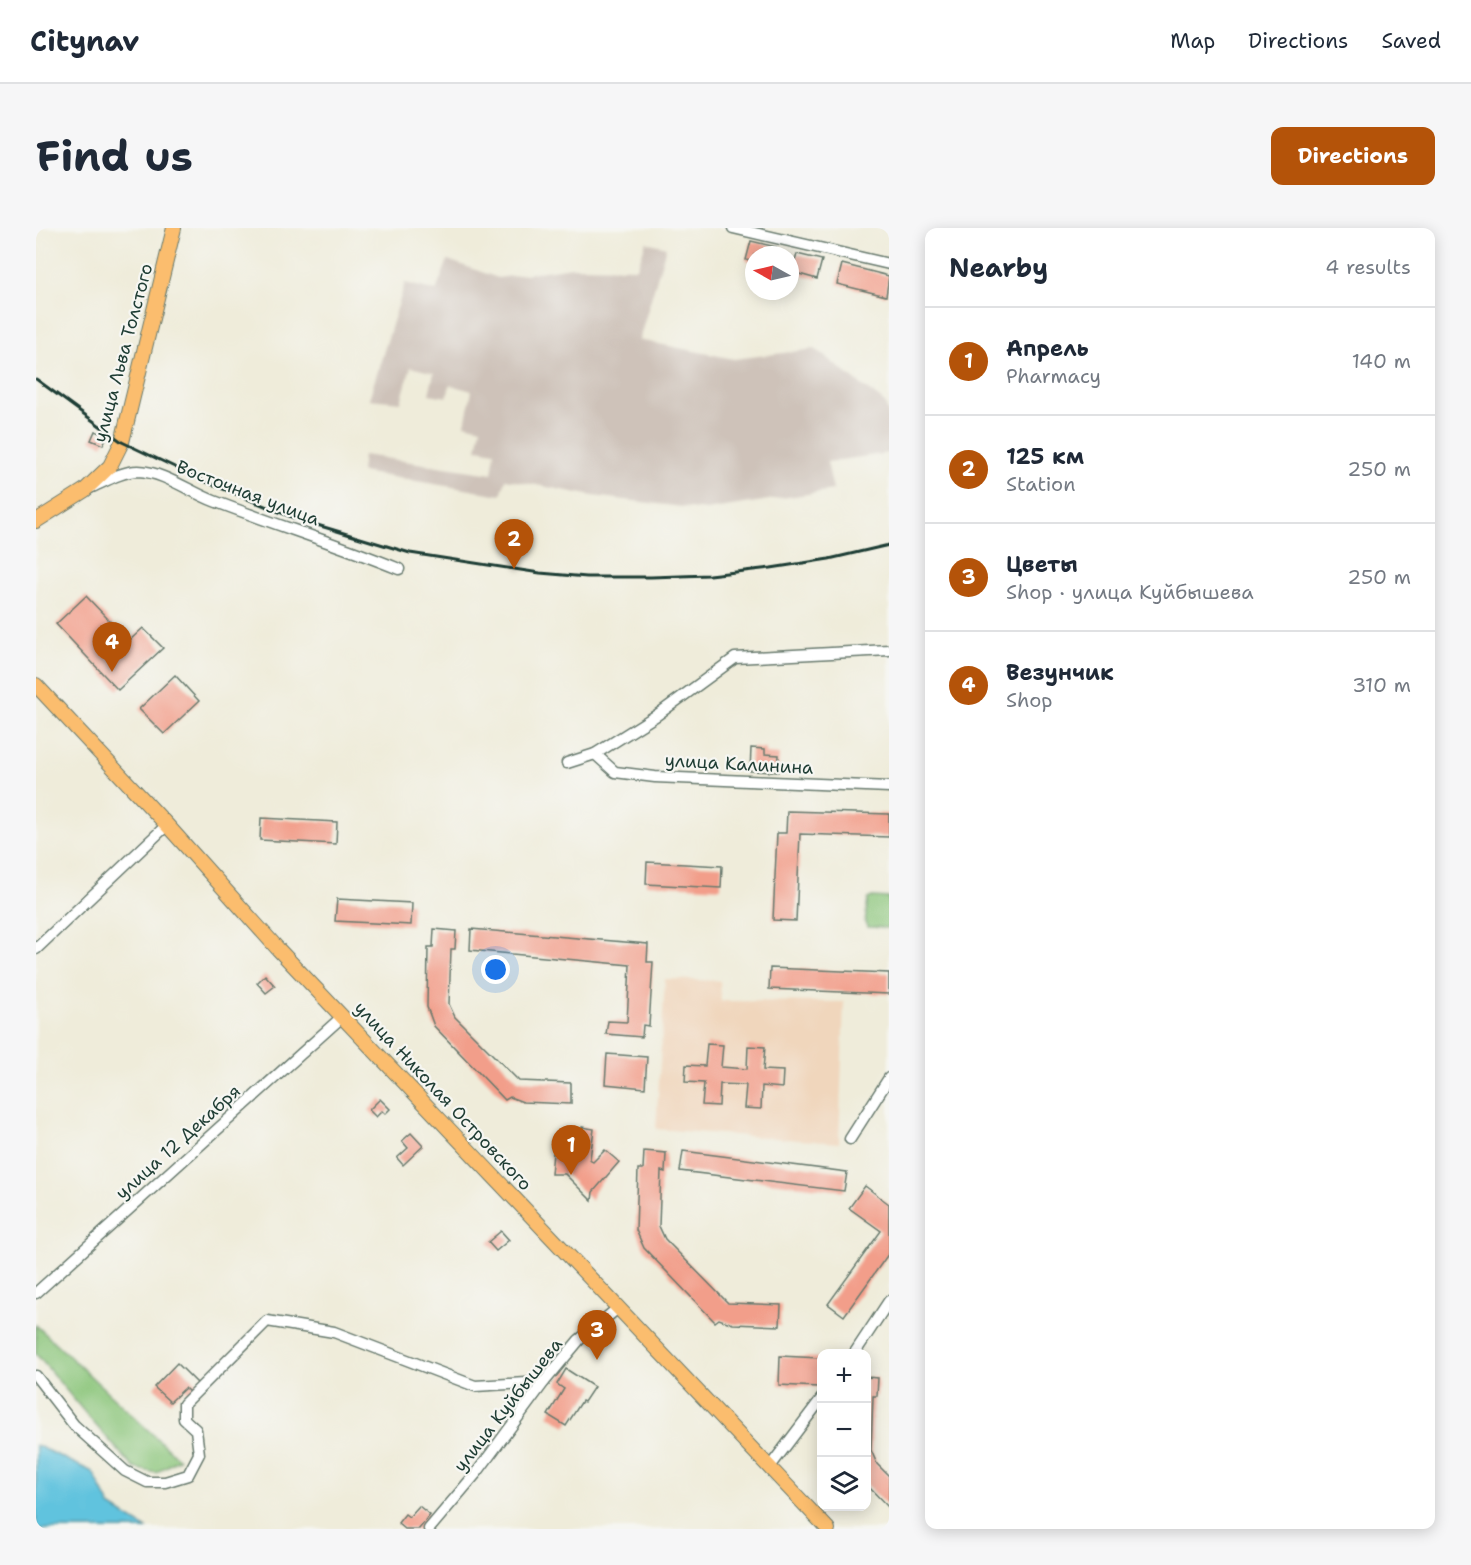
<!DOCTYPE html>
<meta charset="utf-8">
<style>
:root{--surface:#fff;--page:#f6f6f7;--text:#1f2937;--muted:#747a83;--line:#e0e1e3;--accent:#b45309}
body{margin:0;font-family:"Shantell Sans",sans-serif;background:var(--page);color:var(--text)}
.controls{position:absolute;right:18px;bottom:18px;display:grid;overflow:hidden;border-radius:12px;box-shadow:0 3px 15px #0003}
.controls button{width:54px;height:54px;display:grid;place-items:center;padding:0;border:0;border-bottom:2px solid var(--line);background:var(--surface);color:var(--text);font:30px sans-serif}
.compass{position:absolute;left:709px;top:18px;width:54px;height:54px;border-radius:50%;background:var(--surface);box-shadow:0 3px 15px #0003;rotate:278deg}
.you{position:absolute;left:460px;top:742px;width:21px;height:21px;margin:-15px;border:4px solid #fff;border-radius:50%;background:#1a73e8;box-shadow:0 0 0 9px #1a73e833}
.badge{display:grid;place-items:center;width:39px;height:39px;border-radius:50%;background:var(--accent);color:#fff;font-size:20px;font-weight:700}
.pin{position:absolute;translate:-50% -50px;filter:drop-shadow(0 2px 3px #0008)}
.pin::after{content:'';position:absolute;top:32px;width:21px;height:18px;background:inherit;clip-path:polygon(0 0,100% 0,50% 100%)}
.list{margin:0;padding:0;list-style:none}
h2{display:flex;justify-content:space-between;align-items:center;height:78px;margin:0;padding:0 24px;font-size:26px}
h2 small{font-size:20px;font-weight:400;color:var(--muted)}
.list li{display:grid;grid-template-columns:39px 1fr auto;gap:18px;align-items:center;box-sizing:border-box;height:108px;padding:0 24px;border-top:2px solid var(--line)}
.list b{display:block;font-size:22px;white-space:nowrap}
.list p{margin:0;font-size:20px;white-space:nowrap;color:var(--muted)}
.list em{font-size:20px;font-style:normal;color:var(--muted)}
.icon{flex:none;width:33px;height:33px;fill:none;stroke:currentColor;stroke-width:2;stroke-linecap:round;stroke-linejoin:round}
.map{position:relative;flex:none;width:853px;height:1301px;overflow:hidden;border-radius:12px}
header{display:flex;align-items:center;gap:36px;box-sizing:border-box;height:84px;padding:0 30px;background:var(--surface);border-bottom:2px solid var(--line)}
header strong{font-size:28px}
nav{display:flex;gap:33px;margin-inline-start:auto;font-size:21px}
.intro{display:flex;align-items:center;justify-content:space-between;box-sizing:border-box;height:144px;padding:0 36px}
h1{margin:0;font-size:42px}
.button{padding:15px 27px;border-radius:12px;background:var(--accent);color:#fff;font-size:21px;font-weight:700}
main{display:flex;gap:36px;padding:0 36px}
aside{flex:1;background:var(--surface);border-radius:12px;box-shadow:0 3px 15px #0003}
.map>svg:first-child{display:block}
.built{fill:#f0d6bc}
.industrial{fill:#cec2b9}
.green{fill:#8ac579;stroke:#548156;stroke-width:1.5}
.water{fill:#60c3de;stroke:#408089;stroke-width:1.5}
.building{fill:#f29e8a}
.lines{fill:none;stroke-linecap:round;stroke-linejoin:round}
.minor-casing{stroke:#687a6e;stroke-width:13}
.major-casing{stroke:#687a6e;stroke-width:16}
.minor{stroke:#fff;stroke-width:10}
.major{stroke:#fbbd6e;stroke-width:14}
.rail{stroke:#1f3d34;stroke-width:3}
.labels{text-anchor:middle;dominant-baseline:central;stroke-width:4.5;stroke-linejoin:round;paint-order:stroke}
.street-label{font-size:18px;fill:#1f3d34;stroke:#f6f6f2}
</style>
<header>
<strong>Citynav</strong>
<nav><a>Map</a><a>Directions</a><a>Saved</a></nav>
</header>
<div class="intro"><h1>Find us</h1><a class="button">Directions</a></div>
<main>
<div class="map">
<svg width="853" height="1301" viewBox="0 0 853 1301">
<rect width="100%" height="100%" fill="#f6f6f2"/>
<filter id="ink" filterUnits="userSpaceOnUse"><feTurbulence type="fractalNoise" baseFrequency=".0167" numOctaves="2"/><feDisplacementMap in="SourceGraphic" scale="12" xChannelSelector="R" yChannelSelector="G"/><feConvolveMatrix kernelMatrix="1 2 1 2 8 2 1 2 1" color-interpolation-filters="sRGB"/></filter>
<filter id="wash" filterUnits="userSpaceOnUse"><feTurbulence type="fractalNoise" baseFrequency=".008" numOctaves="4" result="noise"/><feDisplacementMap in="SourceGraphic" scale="24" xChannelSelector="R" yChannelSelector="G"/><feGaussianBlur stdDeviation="1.35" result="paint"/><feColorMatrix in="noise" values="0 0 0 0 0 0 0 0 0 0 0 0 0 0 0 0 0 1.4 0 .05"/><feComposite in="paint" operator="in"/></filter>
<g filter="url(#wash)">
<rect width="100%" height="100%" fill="#efecda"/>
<path class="built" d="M629,751L684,753L685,773L808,774L803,915L620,901Z"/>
<path class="industrial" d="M610,14L630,19L603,112L698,131L779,121L849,175L853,189V225L791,234L797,262L670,282L557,268L470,251L465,267L325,244L327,227L456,246L459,224L441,221L445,200L429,196L436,163L414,157L411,169L393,166L398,145L375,139L365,174L333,171L369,55L400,63L412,32L462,50L536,39L601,40Z"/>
<g class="green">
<path d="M836,669L853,670V700L832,699L829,695L832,671Z"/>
<path d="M0,1097L143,1231L120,1245L98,1240L55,1192L0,1126Z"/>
</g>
<path class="water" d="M0,1217L57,1244L74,1278L111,1301H0Z"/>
<g id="blocks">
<g class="building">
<path d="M715,13L740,19L738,27H718V34L710,32Z"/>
<path d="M761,26L786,32L781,51L756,44Z"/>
<path d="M806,36L853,48L850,68L801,56Z"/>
<path d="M59,203L71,208L67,217L55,212Z"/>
<path d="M50,368L93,413L107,400L127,420L82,462L20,396Z"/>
<path d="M139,447L163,473L128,506L103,481Z"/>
<path d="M715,520L729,521V526L743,527L742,544L714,543Z"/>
<path d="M751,583L853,586V609L764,606L760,693L737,692L741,605H750Z"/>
<path d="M225,590L301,594L300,616L224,612Z"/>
<path d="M611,634L686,638L685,660L610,656Z"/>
<path d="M301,671L376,675L375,697L299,693Z"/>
<path d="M398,701L420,703L419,721H415L413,776L419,789L483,853L535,855V876L487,874L474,869L469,872L398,798L391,779L392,719H397Z"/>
<path d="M435,701L612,716L611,734H617L613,798L607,797L606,809L570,806L572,793L591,794L594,737L434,722Z"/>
<path d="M734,740L853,745V766L733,761Z"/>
<path d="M229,747L239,758L230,765L221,755Z"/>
<path d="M671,816L687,817L685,839L711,841L712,818L729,819L727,842L747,843L746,860L726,858L725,881L708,880L710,857L684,856L683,878L666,877L668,855L649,854L650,837L669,838Z"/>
<path d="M571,826L611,829L609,860L569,856Z"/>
<path d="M344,871L354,881L349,886L346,883L340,889L333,882Z"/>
<path d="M546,899L558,901L554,931L557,934L569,922L583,934L557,964L556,973L529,946H515L517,925H525L535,913L545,909Z"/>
<path d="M375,905L387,918L367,937L361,930L372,920L366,913Z"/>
<path d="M608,923L630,925L629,944L625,943L623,998L629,1011L692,1075L745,1077L744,1098L697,1096L683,1091L679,1094L608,1020L600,1002L602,941H607Z"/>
<path d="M647,923L811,944L808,963L644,943Z"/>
<path d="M829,958L853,976V1025L808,1088L792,1076L845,1003L813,980Z"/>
<path d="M465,1003L473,1012L460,1023L452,1014Z"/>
<path d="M744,1128L784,1130L782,1159L743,1157Z"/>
<path d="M141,1135L162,1156L153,1164L149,1160L134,1174L118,1159Z"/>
<path d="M530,1141L558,1159L548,1174L546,1173L530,1198L512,1187L528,1161L521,1156Z"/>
<path d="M830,1149L842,1150L841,1168H837L835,1222L841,1236L853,1248V1280L830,1256Z"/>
<path d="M383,1278L394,1287L383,1301H369L362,1295L369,1286L373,1289Z"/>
</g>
</g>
</g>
<g filter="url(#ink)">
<use href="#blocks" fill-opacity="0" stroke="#687a6e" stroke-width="1.5"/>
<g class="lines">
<defs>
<g id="minor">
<path d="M697,0L853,36"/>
<path d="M54,260C68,254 86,243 102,243C128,244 154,264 178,273C240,297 302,316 363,341"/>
<path d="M559,526L579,544L619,549L853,559"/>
<path d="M531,535L559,526L621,487L699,430L853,422"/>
<path d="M0,721L131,597"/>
<path d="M814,911L853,850"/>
<path d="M0,1065L307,788"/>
<path d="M818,1126L853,1073"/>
<path d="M0,1148L38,1197L89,1243L111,1254H129L152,1247L163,1226L160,1202L148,1191V1176L231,1093L298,1104L439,1158L508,1154"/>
<path d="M733,1240L786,1170"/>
<path d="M393,1301L442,1243L508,1154L543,1112L582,1080"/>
</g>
<g id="major">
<path d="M0,293L49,262L74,238L86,214L138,0"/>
<path d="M0,457L131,597L242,721L792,1301"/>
</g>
</defs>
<use href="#minor" class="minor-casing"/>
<use href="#major" class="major-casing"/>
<use href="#minor" class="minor"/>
<use href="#major" class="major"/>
<path class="rail" d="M0,151L86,214L168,253L258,290L374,325L504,345L551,349H615L673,347L735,340L793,331L853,317"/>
</g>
</g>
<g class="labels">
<g class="street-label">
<text transform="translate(87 125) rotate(-75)">улица Льва Толстого</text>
<text transform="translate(212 265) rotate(21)">Восточная улица</text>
<text transform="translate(703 536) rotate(3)">улица Калинина</text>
<text transform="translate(407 868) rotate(47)">улица Николая Островского</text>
<text transform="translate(142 914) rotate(-42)">улица 12 Декабря</text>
<text transform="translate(472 1177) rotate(-52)">улица Куйбышева</text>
</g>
</g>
</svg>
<div class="controls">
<button>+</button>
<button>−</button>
<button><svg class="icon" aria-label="layers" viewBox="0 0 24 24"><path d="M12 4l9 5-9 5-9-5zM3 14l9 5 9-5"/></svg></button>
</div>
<svg class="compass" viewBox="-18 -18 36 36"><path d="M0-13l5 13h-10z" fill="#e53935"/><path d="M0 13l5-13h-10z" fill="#747a83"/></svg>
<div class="you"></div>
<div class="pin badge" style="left:535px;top:947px">1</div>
<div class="pin badge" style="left:478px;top:341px">2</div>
<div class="pin badge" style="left:561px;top:1132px">3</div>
<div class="pin badge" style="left:76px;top:444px">4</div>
</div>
<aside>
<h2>Nearby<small>4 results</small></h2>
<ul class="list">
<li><span class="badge">1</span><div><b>Апрель</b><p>Pharmacy</p></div><em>140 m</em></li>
<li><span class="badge">2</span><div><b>125 км</b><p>Station</p></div><em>250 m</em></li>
<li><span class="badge">3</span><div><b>Цветы</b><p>Shop · улица Куйбышева</p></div><em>250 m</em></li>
<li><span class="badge">4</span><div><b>Везунчик</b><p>Shop</p></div><em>310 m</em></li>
</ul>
</aside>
</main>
